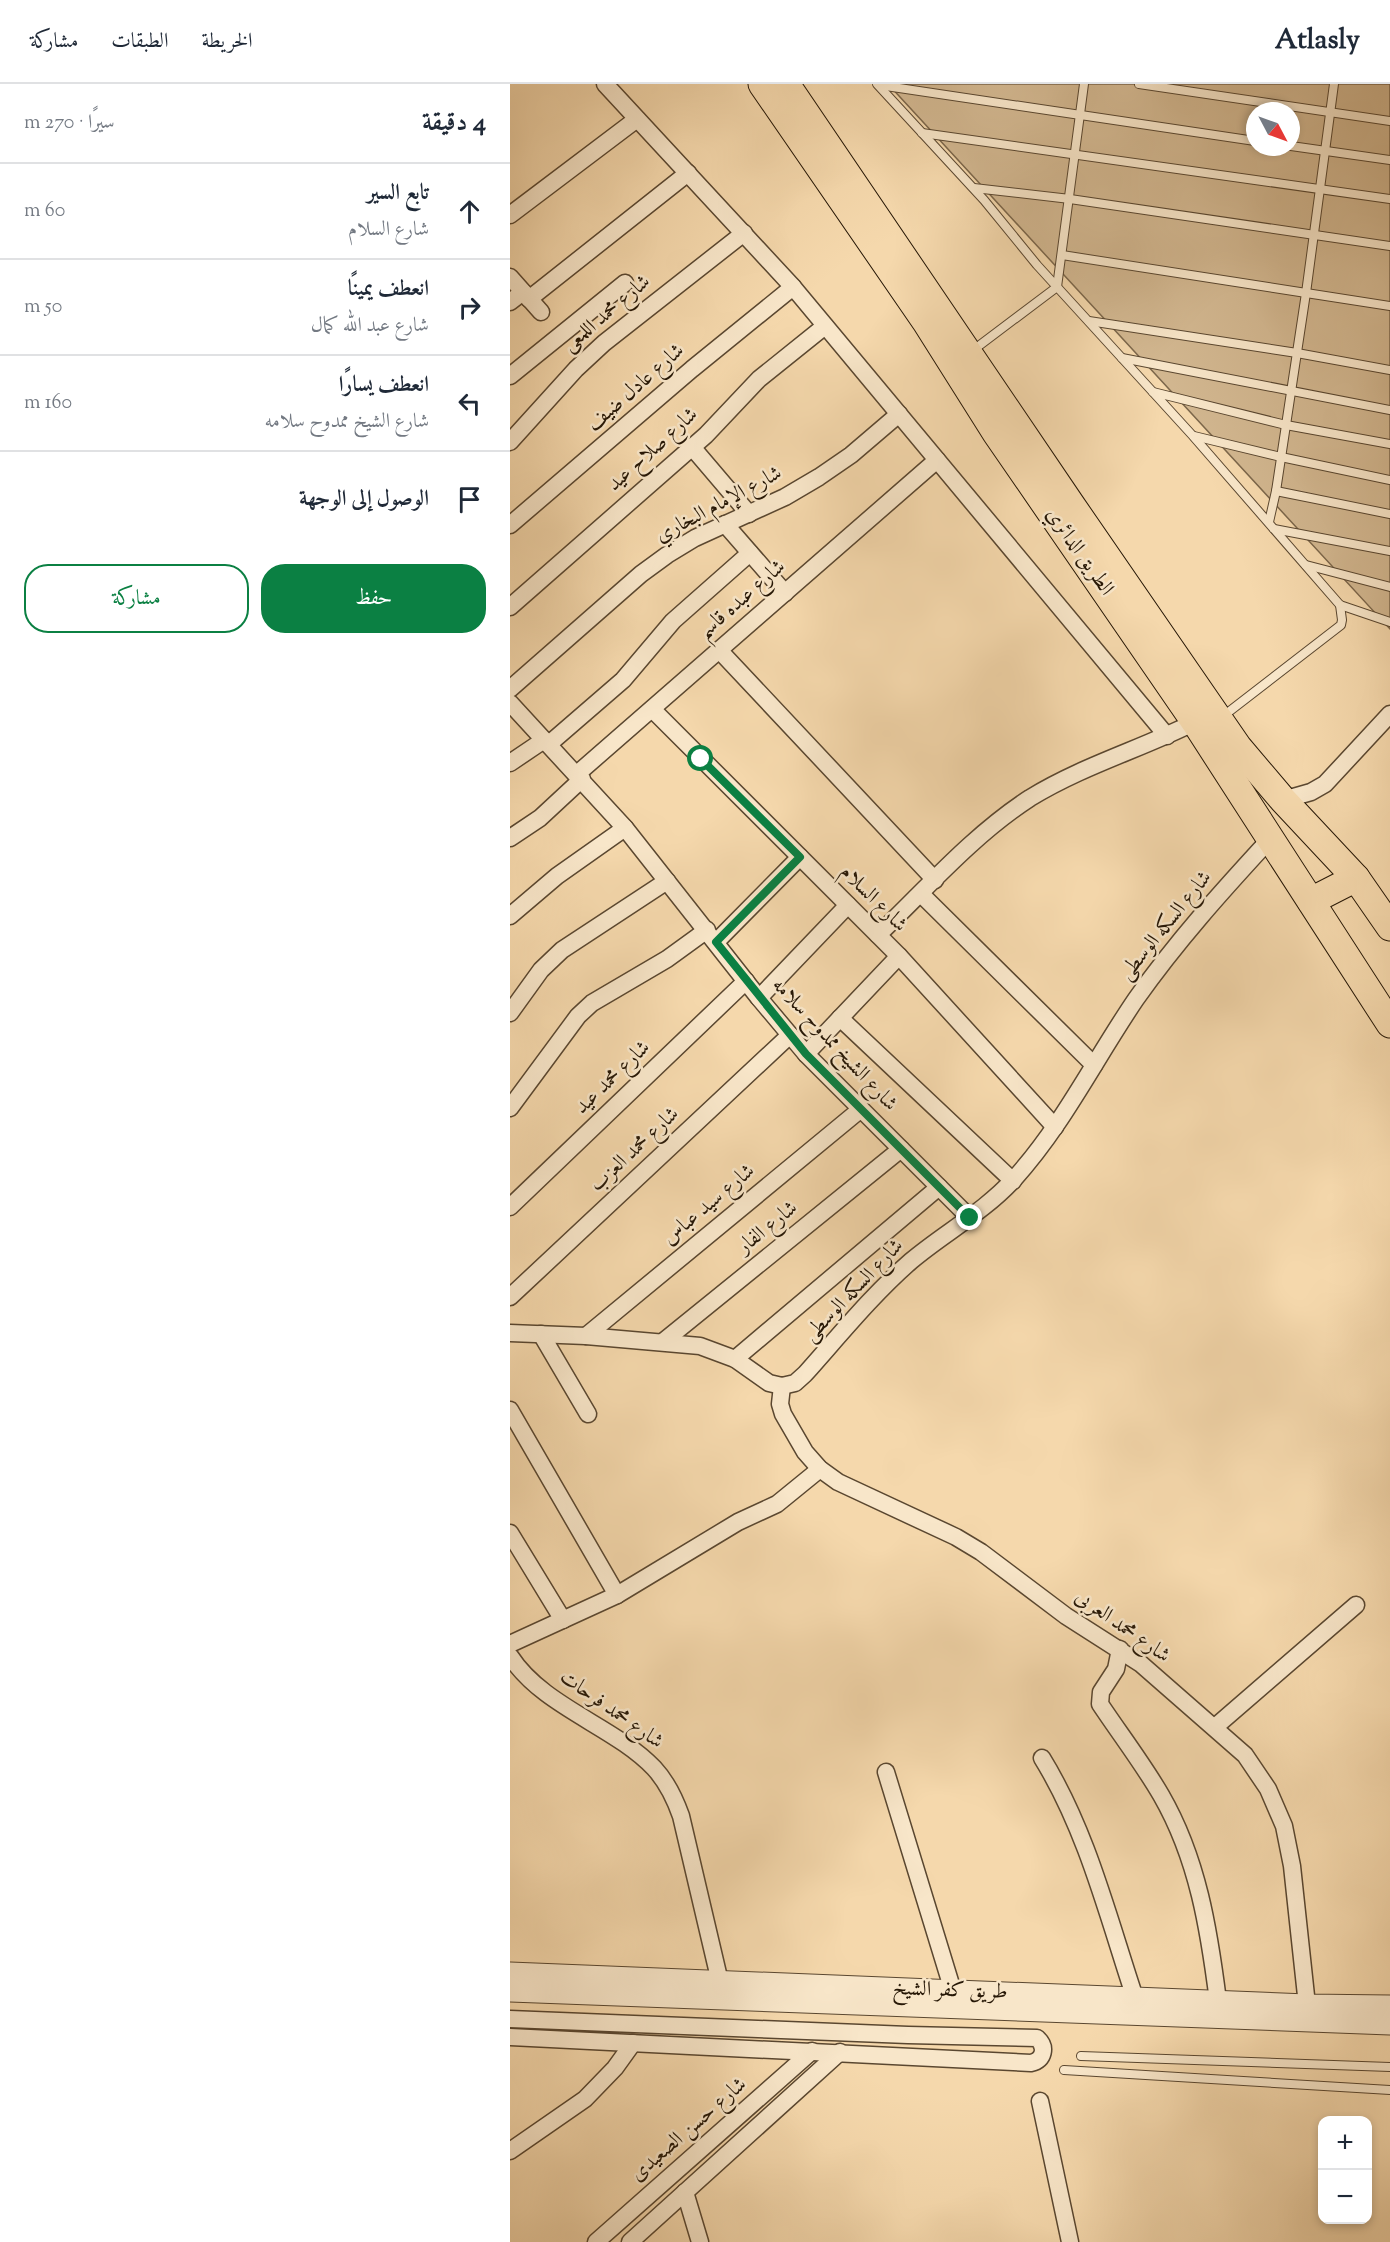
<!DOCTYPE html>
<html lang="ar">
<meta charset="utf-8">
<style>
:root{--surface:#fff;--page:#f6f6f7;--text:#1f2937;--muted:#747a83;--line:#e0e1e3;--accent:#0b8043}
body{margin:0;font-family:"Sorts Mill Goudy",Amiri,serif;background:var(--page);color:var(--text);direction:rtl}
.controls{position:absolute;right:18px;bottom:18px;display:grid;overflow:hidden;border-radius:12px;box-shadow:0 3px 9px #0003}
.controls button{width:54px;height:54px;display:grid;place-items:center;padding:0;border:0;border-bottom:2px solid var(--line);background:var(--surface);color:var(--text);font:30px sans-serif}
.compass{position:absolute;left:736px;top:18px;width:54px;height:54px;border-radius:50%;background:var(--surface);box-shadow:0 3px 9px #0003;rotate:131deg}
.stop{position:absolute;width:18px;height:18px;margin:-14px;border:4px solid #0b8043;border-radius:50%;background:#fff}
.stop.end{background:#0b8043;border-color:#fff;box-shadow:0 2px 6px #0008}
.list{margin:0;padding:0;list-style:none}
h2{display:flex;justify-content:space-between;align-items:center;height:78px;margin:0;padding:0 24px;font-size:26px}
h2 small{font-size:20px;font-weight:400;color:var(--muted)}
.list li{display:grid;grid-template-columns:39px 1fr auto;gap:18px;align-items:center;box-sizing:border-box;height:96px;padding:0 24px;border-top:2px solid var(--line)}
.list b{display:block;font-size:22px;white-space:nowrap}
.list p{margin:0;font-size:20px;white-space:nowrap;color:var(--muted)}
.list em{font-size:20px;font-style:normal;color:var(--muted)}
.actions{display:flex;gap:12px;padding:18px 24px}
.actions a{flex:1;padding:14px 0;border:2px solid var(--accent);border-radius:24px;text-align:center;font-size:21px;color:var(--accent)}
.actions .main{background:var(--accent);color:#fff}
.icon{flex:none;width:33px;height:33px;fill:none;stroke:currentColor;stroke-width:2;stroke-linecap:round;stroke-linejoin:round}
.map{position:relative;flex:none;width:880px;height:2158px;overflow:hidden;direction:ltr}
header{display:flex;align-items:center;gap:36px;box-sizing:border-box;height:84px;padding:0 30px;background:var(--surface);border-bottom:2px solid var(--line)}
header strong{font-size:28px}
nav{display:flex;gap:33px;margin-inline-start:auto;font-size:21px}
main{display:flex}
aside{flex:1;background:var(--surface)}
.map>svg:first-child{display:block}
.green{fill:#d2b790;stroke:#7c674b;stroke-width:1.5;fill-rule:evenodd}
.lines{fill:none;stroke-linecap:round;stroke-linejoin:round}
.service-casing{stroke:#5a4730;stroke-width:10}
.minor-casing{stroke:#5a4730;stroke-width:19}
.tertiary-casing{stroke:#5a4730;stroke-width:23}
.trunk-casing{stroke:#261706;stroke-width:29}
.service{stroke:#f8e6c9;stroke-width:8}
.minor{stroke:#f8e6c9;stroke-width:16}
.tertiary{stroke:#f8e6c9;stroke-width:21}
.trunk{stroke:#f5d8ac;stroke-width:27}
.route{stroke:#0b8043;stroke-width:8}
.labels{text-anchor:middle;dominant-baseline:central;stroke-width:5;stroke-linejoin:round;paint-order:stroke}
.street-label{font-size:21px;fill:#261706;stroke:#f8e6c9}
</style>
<header>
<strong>Atlasly</strong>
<nav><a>الخريطة</a><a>الطبقات</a><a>مشاركة</a></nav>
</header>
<main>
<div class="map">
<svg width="880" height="2158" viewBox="0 0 880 2158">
<rect width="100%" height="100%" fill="#f5d8ac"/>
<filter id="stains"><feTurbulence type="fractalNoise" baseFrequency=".00333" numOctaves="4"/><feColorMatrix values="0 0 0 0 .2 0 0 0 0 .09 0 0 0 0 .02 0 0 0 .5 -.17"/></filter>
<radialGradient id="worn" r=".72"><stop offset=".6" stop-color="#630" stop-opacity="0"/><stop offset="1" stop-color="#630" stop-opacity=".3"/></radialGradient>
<path class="green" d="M378,0H880V545ZM745,27H781V63H745Z"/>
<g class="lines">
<defs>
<g id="service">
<path d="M367,0L474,116L527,181L683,352L830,521L880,538"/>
<path d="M629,0L880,37"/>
<path d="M369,1L745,57"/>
<path d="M412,49L880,115"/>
<path d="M781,62L880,76"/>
<path d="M464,104L560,115L880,162"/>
<path d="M552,171L880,222"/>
<path d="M579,237L787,269L880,286"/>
<path d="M462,267L547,203L574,0"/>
<path d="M612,274L880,326"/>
<path d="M643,308L776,341L880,360"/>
<path d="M684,352L771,373L880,396"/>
<path d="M766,407L880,430"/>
<path d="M759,438L766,407L796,209L824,0"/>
<path d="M764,445L880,467"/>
<path d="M796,481L880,503"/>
<path d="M712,633L831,541L832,536L830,521"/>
<path d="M571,1972L880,1983"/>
<path d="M554,1986L880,2006"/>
</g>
<g id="minor">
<path d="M95,0L283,203L657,652"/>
<path d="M0,131L127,35"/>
<path d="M0,193L31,228"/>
<path d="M19,215L178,89"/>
<path d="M0,218L13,208"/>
<path d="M0,292L115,199"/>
<path d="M0,358L66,285L94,259L234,149"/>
<path d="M182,363L239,430"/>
<path d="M215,440L275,509"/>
<path d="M0,441L182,285L283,203"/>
<path d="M0,523L196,351L249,295L315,242"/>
<path d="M209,566L425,796"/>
<path d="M0,605L131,490L157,471L185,454L275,413L309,393L341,371L389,330"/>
<path d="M0,619L115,744L249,914L296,970L460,1134"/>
<path d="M142,625L389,872L545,1043"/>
<path d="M39,660L113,596L163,537L240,469"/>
<path d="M0,679L34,656"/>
<path d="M67,690L427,376"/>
<path d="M773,716L801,708L815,700L880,630"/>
<path d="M0,754L30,734L72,695"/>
<path d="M411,810L584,981"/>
<path d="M0,832L47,792L115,744"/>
<path d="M368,851C417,804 463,751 520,714C572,682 631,665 685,638"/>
<path d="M206,858L290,773"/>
<path d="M249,914L338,821"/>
<path d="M0,929L31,886L52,866L157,797"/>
<path d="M330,934L503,1097"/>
<path d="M296,970L389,872"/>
<path d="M0,1024L68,932L82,919L157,875L197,846"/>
<path d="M0,1123L236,897"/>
<path d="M0,1213L280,951"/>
<path d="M0,1249L76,1252L190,1262L225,1275L259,1299L272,1302L285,1299L295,1290C329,1252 362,1211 401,1177C434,1149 474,1128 504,1095C553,1041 585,975 626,915C666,858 713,806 760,755"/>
<path d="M31,1250L78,1330"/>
<path d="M76,1252L351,1025"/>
<path d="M154,1257L391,1065"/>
<path d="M225,1275L429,1103"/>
<path d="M272,1302L270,1320L273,1330L295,1368L310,1385L328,1398L446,1453L471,1468L556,1532L631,1580L735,1671L758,1705L774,1742L782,1782L797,1921"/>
<path d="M0,1326L107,1511"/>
<path d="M0,1449L53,1536"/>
<path d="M0,1560L107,1511L228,1438L267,1420L310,1385"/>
<path d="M610,1565L606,1585L591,1608L590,1620C610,1650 633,1680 651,1711C688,1775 699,1846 708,1917"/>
<path d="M0,1572C33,1623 104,1642 144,1684C157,1698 165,1715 171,1732L210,1898"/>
<path d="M705,1643L846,1521"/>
<path d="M532,1674C577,1747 598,1833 625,1914"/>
<path d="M376,1688L443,1907"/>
<path d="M0,1935L398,1951L527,1954C537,1963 534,1976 521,1979L0,1953"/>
<path d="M530,2017L560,2158"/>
<path d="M0,2067L75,2015L105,1984L123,1959"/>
<path d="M175,2108L190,2158"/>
<path d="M86,2158L302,1967"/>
<path d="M120,2158L330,1968"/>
</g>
<g id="tertiary">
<path d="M0,1889L797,1921L880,1922"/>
<path d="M0,1907L880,1940"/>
</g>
<g id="trunk">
<path d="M252,0L416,238L486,349L685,638L880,940"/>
<path d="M276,0L560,419L728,663L773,716L846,794L880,843"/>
<path d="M801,817L846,794"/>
</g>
</defs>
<use href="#service" class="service-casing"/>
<use href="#minor" class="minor-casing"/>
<use href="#tertiary" class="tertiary-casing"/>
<use href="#trunk" class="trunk-casing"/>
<use href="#service" class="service"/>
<use href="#minor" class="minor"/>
<use href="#tertiary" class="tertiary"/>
<use href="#trunk" class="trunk"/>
</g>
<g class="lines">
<path class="route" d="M191,675L290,773L206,858L296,970L460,1134"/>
</g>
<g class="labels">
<g class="street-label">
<text transform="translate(97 230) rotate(-40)">شارع محمد اللمعى</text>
<text transform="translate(126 304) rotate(-41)">شارع عادل ضيف</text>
<text transform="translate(143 366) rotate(-42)">شارع صلاح عيد</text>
<text transform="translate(209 421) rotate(-28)">شارع الإمام البخاري</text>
<text transform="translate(569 468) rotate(55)">الطريق الدائري</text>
<text transform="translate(232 516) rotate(-41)">شارع عبده قاسم</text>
<text transform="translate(363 815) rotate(45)">شارع السلام</text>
<text transform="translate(656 842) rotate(-51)">شارع السكه الوسطى</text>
<text transform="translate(324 961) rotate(47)">شارع الشيخ ممدوح سلامه</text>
<text transform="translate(103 994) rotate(-44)">شارع محمد عيد</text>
<text transform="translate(125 1066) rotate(-43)">شارع محمد العزب</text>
<text transform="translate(199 1121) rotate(-40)">شارع سيد عباس</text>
<text transform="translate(258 1144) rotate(-39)">شارع الفار</text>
<text transform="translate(344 1207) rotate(-46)">شارع السكه الوسطى</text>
<text transform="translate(612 1543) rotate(35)">شارع محمد العربى</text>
<text transform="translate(101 1626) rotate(35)">شارع محمد فرحات</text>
<text transform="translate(440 1907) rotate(2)">طريق كفر الشيخ</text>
<text transform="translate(179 2046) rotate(-41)">شارع حسن الصعيدى</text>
</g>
</g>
<rect width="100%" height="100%" filter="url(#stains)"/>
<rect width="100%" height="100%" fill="url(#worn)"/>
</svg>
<div class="controls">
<button>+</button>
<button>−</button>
</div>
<svg class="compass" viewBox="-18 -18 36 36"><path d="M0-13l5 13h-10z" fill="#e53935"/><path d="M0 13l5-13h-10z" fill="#747a83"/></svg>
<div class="stop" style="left:191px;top:675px"></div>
<div class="stop end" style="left:460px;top:1134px"></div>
</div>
<aside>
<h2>4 دقيقة<small>سيرًا · 270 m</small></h2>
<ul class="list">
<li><svg class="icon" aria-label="ahead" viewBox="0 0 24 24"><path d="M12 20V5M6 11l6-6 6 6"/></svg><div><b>تابع السير</b><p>شارع السلام</p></div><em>60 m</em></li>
<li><svg class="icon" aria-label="right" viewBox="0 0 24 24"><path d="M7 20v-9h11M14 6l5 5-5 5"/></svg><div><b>انعطف يمينًا</b><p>شارع عبد الله كمال</p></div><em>50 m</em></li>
<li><svg class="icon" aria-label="left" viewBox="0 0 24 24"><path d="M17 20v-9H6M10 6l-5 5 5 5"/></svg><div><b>انعطف يسارًا</b><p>شارع الشيخ ممدوح سلامه</p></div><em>160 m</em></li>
<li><svg class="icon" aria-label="arrive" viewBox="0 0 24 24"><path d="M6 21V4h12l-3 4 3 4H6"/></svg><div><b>الوصول إلى الوجهة</b></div></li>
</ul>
<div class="actions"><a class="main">حفظ</a><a>مشاركة</a></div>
</aside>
</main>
